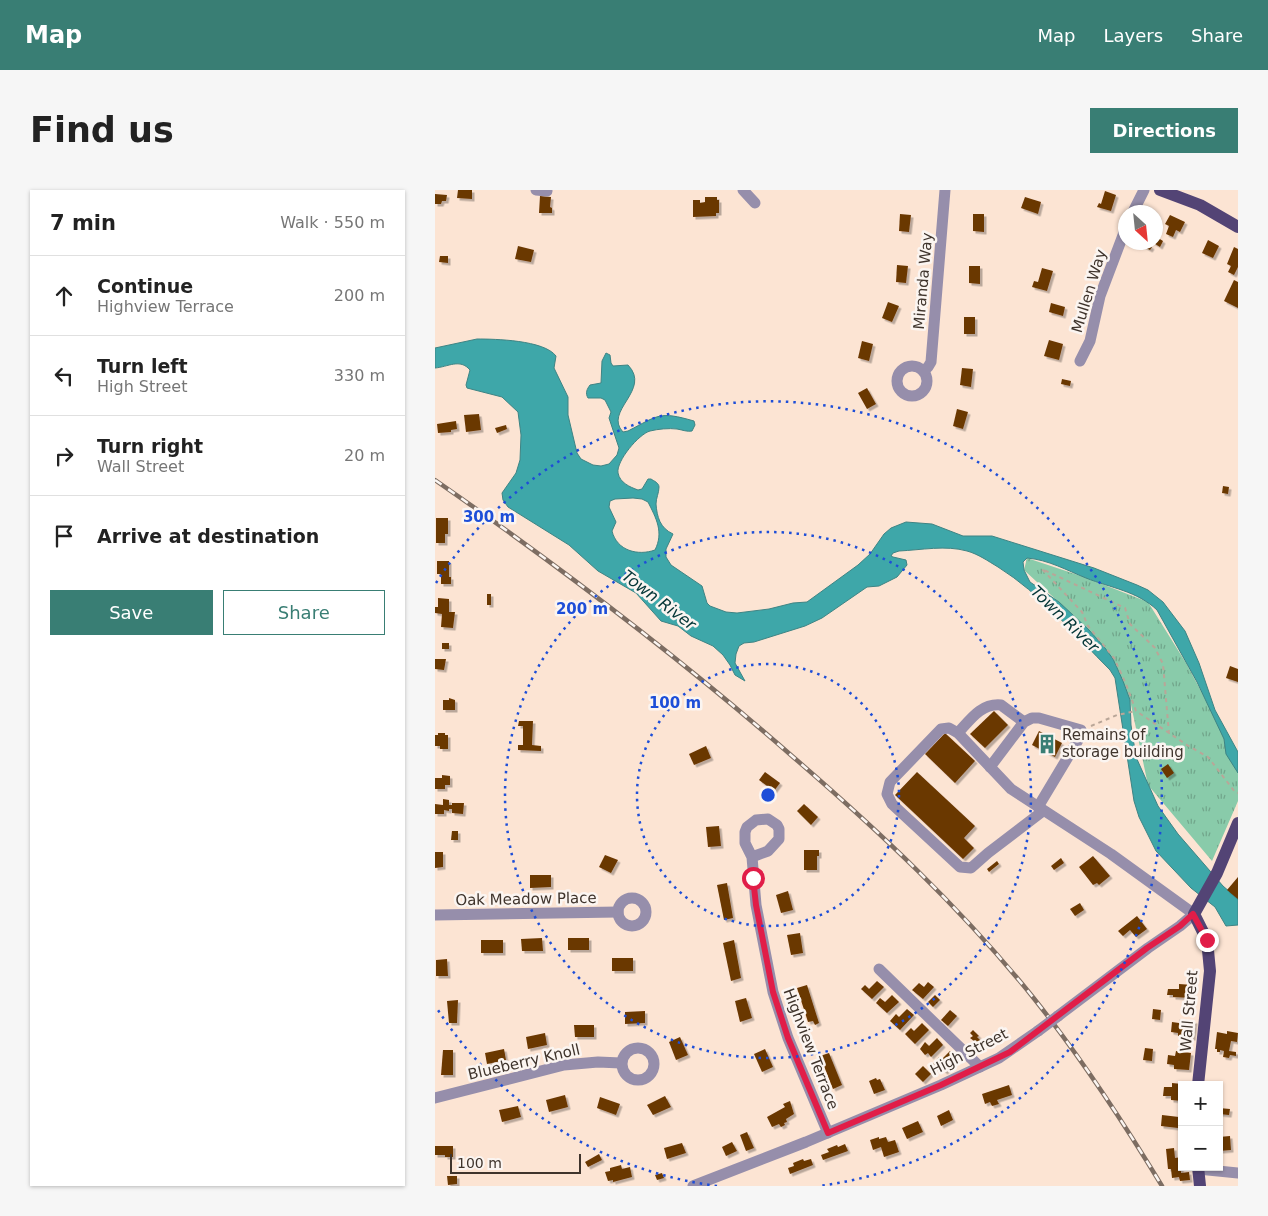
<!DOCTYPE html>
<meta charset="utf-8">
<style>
:root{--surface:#fff;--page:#f6f6f6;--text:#222;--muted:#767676;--line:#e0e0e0;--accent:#397e74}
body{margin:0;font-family:"DejaVu Sans",sans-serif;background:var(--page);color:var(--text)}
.controls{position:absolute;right:15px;bottom:15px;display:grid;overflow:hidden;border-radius:0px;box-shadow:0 1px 4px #0004}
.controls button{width:45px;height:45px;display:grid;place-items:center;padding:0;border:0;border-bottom:1px solid var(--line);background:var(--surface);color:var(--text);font:25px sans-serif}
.compass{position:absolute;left:683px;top:15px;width:45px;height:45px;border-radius:50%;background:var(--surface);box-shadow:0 1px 4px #0004;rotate:153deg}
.scale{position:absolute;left:15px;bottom:12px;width:131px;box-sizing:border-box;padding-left:5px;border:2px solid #3f342c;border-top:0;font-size:14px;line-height:18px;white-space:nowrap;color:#3f342c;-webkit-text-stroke:4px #fbf5f1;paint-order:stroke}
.stop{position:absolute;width:15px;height:15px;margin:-11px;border:4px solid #e11d48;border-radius:50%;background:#fff}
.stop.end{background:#e11d48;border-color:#fff;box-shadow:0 1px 5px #0008}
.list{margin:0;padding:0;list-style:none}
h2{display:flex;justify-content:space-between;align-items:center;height:65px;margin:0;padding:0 20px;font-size:21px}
h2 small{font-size:16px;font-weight:400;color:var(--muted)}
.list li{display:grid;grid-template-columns:32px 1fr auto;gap:15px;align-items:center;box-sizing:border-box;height:80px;padding:0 20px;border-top:1px solid var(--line)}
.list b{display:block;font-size:19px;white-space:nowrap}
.list p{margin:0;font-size:16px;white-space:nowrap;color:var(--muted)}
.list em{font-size:16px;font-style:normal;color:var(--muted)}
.actions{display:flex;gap:10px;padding:15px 20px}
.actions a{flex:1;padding:11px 0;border:1px solid var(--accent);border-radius:0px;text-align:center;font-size:18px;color:var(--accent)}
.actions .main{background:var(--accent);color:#fff}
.icon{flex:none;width:28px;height:28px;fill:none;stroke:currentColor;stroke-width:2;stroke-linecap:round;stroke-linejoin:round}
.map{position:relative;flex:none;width:803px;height:996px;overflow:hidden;border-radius:0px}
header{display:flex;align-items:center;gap:30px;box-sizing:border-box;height:70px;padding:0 25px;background:var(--accent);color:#fff}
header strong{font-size:24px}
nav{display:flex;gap:28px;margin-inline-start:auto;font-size:18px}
.intro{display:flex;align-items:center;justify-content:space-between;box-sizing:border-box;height:120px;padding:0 30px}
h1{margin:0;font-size:35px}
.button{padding:12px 22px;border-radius:0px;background:var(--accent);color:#fff;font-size:18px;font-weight:700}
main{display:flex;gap:30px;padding:0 30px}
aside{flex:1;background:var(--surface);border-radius:0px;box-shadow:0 1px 4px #0004}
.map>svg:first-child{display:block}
.grass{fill:url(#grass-tufts)}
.water{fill:#3ea7a9;stroke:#3e8484;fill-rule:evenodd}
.building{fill:#6b3701;filter:url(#shadow)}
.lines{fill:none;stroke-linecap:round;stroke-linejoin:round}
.path{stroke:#b9a698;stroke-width:2;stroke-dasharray:4 4;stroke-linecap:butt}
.minor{stroke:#968eab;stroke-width:11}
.major{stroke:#534475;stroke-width:12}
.rail-casing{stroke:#7d6d62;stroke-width:4.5}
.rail{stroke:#fbf5f1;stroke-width:2.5;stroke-dasharray:8;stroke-linecap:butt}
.minor-bridge{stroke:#968eab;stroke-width:11}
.route{stroke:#e11d48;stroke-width:6}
.ring{fill:none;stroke:#1d4ed8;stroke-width:2.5;stroke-dasharray:2.5 5}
.labels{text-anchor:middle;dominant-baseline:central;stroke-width:5;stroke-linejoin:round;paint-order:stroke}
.street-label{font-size:15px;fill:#3f342c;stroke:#fbf5f1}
.poi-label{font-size:15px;fill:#3f342c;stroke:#fbf5f1;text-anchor:start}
.water-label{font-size:16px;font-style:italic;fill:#033637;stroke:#fbf5f1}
.centre{fill:#1d4ed8;stroke:#fbf5f1;stroke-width:2.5}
.ring-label{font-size:15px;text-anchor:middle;font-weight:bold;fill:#1d4ed8;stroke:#fbf5f1;stroke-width:5;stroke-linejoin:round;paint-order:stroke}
</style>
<header>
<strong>Map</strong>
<nav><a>Map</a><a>Layers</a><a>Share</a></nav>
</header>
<div class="intro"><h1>Find us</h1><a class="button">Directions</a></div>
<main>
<aside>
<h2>7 min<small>Walk · 550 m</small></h2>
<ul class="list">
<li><svg class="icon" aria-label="ahead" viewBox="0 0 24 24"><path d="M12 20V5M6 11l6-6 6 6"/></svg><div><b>Continue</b><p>Highview Terrace</p></div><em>200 m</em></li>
<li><svg class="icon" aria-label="left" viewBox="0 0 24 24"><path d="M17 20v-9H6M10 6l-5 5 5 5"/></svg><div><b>Turn left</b><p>High Street</p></div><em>330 m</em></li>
<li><svg class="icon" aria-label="right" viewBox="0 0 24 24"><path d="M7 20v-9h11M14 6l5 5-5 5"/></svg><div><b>Turn right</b><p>Wall Street</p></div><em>20 m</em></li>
<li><svg class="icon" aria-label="arrive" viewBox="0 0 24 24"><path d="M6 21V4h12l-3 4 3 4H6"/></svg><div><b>Arrive at destination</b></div></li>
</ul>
<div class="actions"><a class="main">Save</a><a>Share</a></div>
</aside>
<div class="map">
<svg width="803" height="996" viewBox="0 0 803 996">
<defs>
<pattern id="grass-tufts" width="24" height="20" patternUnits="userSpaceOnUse" patternTransform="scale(1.25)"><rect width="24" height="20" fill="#89cbaa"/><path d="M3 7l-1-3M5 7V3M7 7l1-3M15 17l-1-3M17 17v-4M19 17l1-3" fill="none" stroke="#71a68b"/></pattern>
<filter id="shadow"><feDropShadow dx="2.5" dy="2.5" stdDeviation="0" flood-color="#0004"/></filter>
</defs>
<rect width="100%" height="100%" fill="#fce4d3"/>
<path class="grass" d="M592,368L649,387L713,412L751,473L803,570V611L777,671L713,595L695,510L678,469L630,418L589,380Z"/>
<path class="water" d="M42,149C60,149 109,150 121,166L119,178L133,207V225L142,263L146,269L158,275L166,276L174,274L182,265L184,258L174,228L176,222L170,210L166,208H153C150,203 152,199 155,195L166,193L167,171L171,163L175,165L176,173L178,176L193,175C217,200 168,221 188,242L193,241C224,225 224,221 259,231L260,235L257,241C252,242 248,240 242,239C234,238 223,239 215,241C204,244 181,271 183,283C185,293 195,297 203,300L207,299L213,289H216C219,291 224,293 224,297C224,303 221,308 221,314C222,327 225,338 238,344L231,359V367L236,375L267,396L272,413L275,416L291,422L302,423L334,419L358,413L372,412L423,375L435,364L449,344L456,338L471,332L497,334L528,346H557L659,378L702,395L713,400L728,412L750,441L764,473L780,520L803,562V583L791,564L789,549L762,492L722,420C702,401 676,398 651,388C631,380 614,370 592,368L588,372L589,380L595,392L624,412L654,440L670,458L678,469L688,491L695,510L696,535L701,567L723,616L743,644L788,696L803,709V735L791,736L780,717L756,698L721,661L704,627L699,611L680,488L675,480C639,444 606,404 563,377C553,371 543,364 532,361C511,355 486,360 464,361L458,363L456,366L458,367L471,370L472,375L462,387L444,396L432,397L387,428L370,436L319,452L309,453L304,456L301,464L300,473L310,491L300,485L295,475L288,465L278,456L256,446L243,436L226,431L201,403L163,381L134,355L73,317L68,310L67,303L81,283L85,270L86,245L83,222L67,207L32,198L31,195L35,180C25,168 13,177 0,178V158ZM198,308L207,309L213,312C221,328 229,342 220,360C203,366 182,361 177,341L181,332L174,317L175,311L180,309Z"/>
<g class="building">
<path d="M23,0H37V9L22,8Z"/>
<path d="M670,1L681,5L676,21L662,17L664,13L666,14Z"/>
<path d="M0,4L12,5L11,11H7L6,14H0Z"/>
<path d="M105,6L116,7L115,17L117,18V23H104Z"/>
<path d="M270,7H282V10H284V23H281V26L258,27V10H265V13L270,12Z"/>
<path d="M590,7L606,12L603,24L586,18Z"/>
<path d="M465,24L476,25L474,42L464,41Z"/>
<path d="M538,24H549V42L538,41Z"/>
<path d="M735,25L750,32L745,42L741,40L738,47L731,44L734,36L730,34Z"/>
<path d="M720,46L728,51L725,57L717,52H720Z"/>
<path d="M773,50L784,56L778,68L767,63Z"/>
<path d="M705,52H710L717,57L715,60L704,54Z"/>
<path d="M83,56L99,60L96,72L80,69Z"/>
<path d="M799,57L803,59V77L799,85L793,82L796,76L792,74Z"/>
<path d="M5,66H13V73L4,72Z"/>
<path d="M462,75L473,76L471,93L461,92Z"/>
<path d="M534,76H545V94L534,93Z"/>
<path d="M607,78L618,81L612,101L597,97L599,91L603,92Z"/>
<path d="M799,90L803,92V118L789,111Z"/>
<path d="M453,112L464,116L457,132L447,128Z"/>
<path d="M616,113L630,117L628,126L614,122Z"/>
<rect x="529" y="127" width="11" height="17"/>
<path d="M614,150L628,154L624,170L609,166Z"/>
<path d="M427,151L438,154L434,171L423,168Z"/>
<path d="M527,178L538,179L536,197L525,195Z"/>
<path d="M627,189L636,191L635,196L626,194Z"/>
<path d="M432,198L441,214L432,219L423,203Z"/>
<path d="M522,219L533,222L528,239L518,236Z"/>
<path d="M44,224L46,240L31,242L29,225Z"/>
<path d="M21,231L22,239L16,240V242L3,243L2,234Z"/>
<path d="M71,235L72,239L62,243L60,238Z"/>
<path d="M788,296L794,297L793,304L787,303Z"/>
<path d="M1,328H13V344H10V353H1Z"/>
<path d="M2,371H14V387H16V394H6V384H2Z"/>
<rect x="52" y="404" width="4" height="11"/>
<path d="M3,408L14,409V422H20L18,438L6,437L7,424L0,423V417H3Z"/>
<rect x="7" y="453" width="7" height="6"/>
<path d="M0,469H11L9,480L0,479Z"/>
<path d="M795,476L803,479V492L791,488Z"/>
<path d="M14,508L20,510V520H8V510H14Z"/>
<path d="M559,521L573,535L550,558L535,544Z"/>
<path d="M84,531H98L97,555L106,556V561L83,560V555H88V536H83Z"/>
<path d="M604,541L627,553L620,567L597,555Z"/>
<path d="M3,543H10V545H13V559H5V556H0V545H3Z"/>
<path d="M510,543L540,571L520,593L490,564Z"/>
<path d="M271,556L276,568L259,575L254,564Z"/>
<path d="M733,574L739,583L732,588L726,579Z"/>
<path d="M330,582L345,593L339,601L324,590Z"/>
<path d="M482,582L540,636L529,648L539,658L528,669L460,605Z"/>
<path d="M7,585L15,586V595H10V599H0V588H7Z"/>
<path d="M8,609L14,610V615H17V613H29L28,624L17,623V619H14V621L9,620V624H0V614L8,615Z"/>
<path d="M369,614L383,627L376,635L362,621Z"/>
<path d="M284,636L286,656L273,657L271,637Z"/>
<path d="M17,641H23V650H16Z"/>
<path d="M369,660H384V666H382V680H369Z"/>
<path d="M0,662H8V677L0,678Z"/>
<path d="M170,665L183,670L176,683L164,677Z"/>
<path d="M658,666L675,686L664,695L662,693L658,695L644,677Z"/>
<path d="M626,668L629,673L619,680L616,676Z"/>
<path d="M562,671L564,674L554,682L552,679Z"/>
<path d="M95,685H116V697L95,698Z"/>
<path d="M803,687V709L792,700Z"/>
<path d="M292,693L298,728L289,730L282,695Z"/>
<path d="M353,701L358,720L346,723L341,705Z"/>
<path d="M645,713L649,720L640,726L635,719Z"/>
<path d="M702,726L712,739L701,747L695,740L688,746L683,741Z"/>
<path d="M365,743L368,763L356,765L352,745Z"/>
<path d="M107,748L108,761H87L86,749Z"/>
<rect x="133" y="748" width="21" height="12"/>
<rect x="46" y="750" width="22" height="13"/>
<path d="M299,750L306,788L296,791L288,753Z"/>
<rect x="177" y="768" width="21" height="13"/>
<path d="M12,769L13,786H1V770Z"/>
<path d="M442,791L449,797L437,809L426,799L430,795L434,799Z"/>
<path d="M493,792L499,797L488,809L477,800L484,793L489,797Z"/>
<path d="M744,794L758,795L757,808L738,807V805H732L733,799H744Z"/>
<path d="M372,795L384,833L380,835L378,831L373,832L362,798Z"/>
<path d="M457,805L464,812L452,823L441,813L445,808L450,812Z"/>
<path d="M500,805L505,810L498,817L493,812Z"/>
<path d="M311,808L317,828L305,832L300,811Z"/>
<path d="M23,810L22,833H14L12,811Z"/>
<path d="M472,819L479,825L465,840L455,831L461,824L464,827Z"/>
<path d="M718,819L726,820L725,830L717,829Z"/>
<path d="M515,820L522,826L513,836L506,830Z"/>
<path d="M210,821V833L190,834V822Z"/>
<path d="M745,829L760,831L758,848L743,846V843L736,842L737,832L744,833Z"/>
<path d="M487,833L494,840L480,854L470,844L476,838L479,841Z"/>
<path d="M139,835H159V847H140Z"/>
<path d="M538,840L544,846L542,847L550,855L546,859L542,855L539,858L535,855L539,851L535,848L538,846L535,843Z"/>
<path d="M792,841L803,843L802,852L796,851L794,861L801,862V866L795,865L794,868L788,867L789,861L785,860V862H782V859H780L782,842L792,844Z"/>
<path d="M110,843L112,855L93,859L91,847Z"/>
<path d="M245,847L253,865L241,870L234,852Z"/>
<path d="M502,848L508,855L496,867L493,863L490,865L485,859L490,852L494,856Z"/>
<path d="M710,858L718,859L717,871L708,870Z"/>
<path d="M69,859L71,870L52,874L50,863Z"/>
<path d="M330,859L338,877L327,882L319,864Z"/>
<path d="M8,860H18V885H6Z"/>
<path d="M515,861L523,869L510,882L506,878L503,881L497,875L504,867L507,869Z"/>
<path d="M741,861L756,863L754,880L739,879V875L732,874L733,865L740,866Z"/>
<path d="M394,863L407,895L398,899L385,866Z"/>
<path d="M488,876L496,884L488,892L480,884Z"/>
<path d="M441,888L442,890L445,889L450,900L439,904L434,891Z"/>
<path d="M737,893L747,894V911L736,910V906H728L729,897H737Z"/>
<path d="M574,895L577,905L562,910L564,914L557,916L555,912L550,914L547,904Z"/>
<path d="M130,905L133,917L114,922L111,910Z"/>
<path d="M230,906L236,917L218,925L212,915Z"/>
<path d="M165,907L185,914L181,925L162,918Z"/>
<path d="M355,911L359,924L351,929L352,932L349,933L350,935L346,937L344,934L337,937L332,927L350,917L348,914Z"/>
<path d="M83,916L86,927L67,932L64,920Z"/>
<path d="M784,918L795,919L794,925L784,924Z"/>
<path d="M514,920L518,930L506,936L502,926Z"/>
<path d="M727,925L744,927L743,938L726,936Z"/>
<path d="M483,931L488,942L472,949L467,938Z"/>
<path d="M312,942L319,958L311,961L305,945Z"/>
<path d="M795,946L796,960L784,961V947Z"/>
<path d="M444,947V949L451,947L453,952L460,950L464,962L449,967L446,957L438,960L435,950Z"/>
<path d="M297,952L302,961L291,966L287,957Z"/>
<path d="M247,953L251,963L232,969L229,958Z"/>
<path d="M410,954L413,961L388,970L386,965L394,962L392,959L402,955L403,957Z"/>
<path d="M0,956H18V967H10V965H0Z"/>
<path d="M739,958L740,968L747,967L746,983L754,982L755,990L745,991L744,987L737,988L736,979H733L731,959Z"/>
<path d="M164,964L167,970L153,977L150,972Z"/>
<path d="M368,969L369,971L376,969L378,975L355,984L353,978L359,976L358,973Z"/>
<path d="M186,975L187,979L195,977L197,987L178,992V990L173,991L170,982L175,981V978Z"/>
<path d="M227,983L229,988L222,990L220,985Z"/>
<path d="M12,986H22V994L13,995Z"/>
</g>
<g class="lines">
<g class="path">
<path d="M656,536L682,525L701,521"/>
<path d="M734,544L728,474L720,458L695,434L690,418L607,379L647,422L653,436L679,468L691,494L701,521L752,555L773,567L800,602L803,603"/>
</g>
<g class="minor">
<path d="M101,0L112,1"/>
<path d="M308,0L320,13"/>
<path d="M698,22L709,0"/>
<path d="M645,171L655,151L665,106L690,40"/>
<circle cx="477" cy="191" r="15"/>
<path d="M488,181L493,177L496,172L510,0"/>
<path d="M523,543C535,530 546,513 566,515L589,532"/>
<path d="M555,577L589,532L597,528H604L646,540L647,542L642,552L603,617"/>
<path d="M608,621L553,663L536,678L525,677L457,614L452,604L455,592L506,539L514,538L523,543L576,599L676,664L759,724L745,736L713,758L623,826"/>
<path d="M317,667L333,661L344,649V639L342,635L333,629L321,630L312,637L310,642V653L317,667L321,715L338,802L353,848L393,943"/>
<circle cx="197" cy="722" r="14"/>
<path d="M0,725L183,722"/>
<path d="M444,779L545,877"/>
<circle cx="203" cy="874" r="16"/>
<path d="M0,908L129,875L163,872L186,873"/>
<path d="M763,979L803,983"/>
<path d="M258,996L371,952L506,895L564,868L603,841"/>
</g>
<g class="major">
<path d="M725,0L765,15L803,37"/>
<path d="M763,895L775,781L772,750L759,724L782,683L803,633"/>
<path d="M763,977L765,996"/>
</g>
<defs>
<path id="rail" d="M0,290C124,376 244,467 357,566C443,640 526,718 597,806C645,866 687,930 727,996"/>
</defs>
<use href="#rail" class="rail-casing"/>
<use href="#rail" class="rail"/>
<path class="minor-bridge" d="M603,841L623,826"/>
</g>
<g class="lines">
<path class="route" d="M318,688L321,715L338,802L353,848L393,943L506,895L575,862L712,758L745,736L758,724L772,750"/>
</g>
<g class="ring">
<circle cx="333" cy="605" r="131"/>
<circle cx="333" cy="605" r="263"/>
<path d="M282 996A394 394 0 0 1 1 817M1 393A394 394 0 1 1 384 996"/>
</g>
<defs>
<symbol id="building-bare" viewBox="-9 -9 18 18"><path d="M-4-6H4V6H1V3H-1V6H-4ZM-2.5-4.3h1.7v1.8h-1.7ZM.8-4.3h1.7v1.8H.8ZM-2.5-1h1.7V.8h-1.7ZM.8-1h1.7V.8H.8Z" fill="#397e74" stroke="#fbf5f1" stroke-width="2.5" paint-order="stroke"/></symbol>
</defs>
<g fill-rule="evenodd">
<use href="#building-bare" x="598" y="540" width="28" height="28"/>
</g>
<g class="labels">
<g class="street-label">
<text transform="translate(488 91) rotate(-85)">Miranda Way</text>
<text transform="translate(654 101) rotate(-73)">Mullen Way</text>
<text transform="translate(91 709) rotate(-1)">Oak Meadow Place</text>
<text transform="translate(754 821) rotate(-85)">Wall Street</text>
<text transform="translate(376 859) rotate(69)">Highview Terrace</text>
<text transform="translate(534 862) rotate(-27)">High Street</text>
<text transform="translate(89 872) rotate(-13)">Blueberry Knoll</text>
</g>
<g class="poi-label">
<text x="627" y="545">Remains of<tspan x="627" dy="17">storage building</tspan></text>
</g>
<g class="water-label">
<text transform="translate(224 410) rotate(37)">Town River</text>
<text transform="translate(630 429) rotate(44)">Town River</text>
</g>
</g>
<circle cx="333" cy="605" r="8" class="centre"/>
<g class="ring-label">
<text x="54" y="332">300 m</text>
<text x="147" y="424">200 m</text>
<text x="240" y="518">100 m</text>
</g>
</svg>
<div class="controls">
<button>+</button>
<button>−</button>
</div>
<svg class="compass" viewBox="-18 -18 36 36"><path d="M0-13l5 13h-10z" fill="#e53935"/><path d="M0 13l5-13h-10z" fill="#767676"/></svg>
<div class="scale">100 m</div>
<div class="stop" style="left:318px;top:688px"></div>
<div class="stop end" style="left:772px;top:750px"></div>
</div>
</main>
